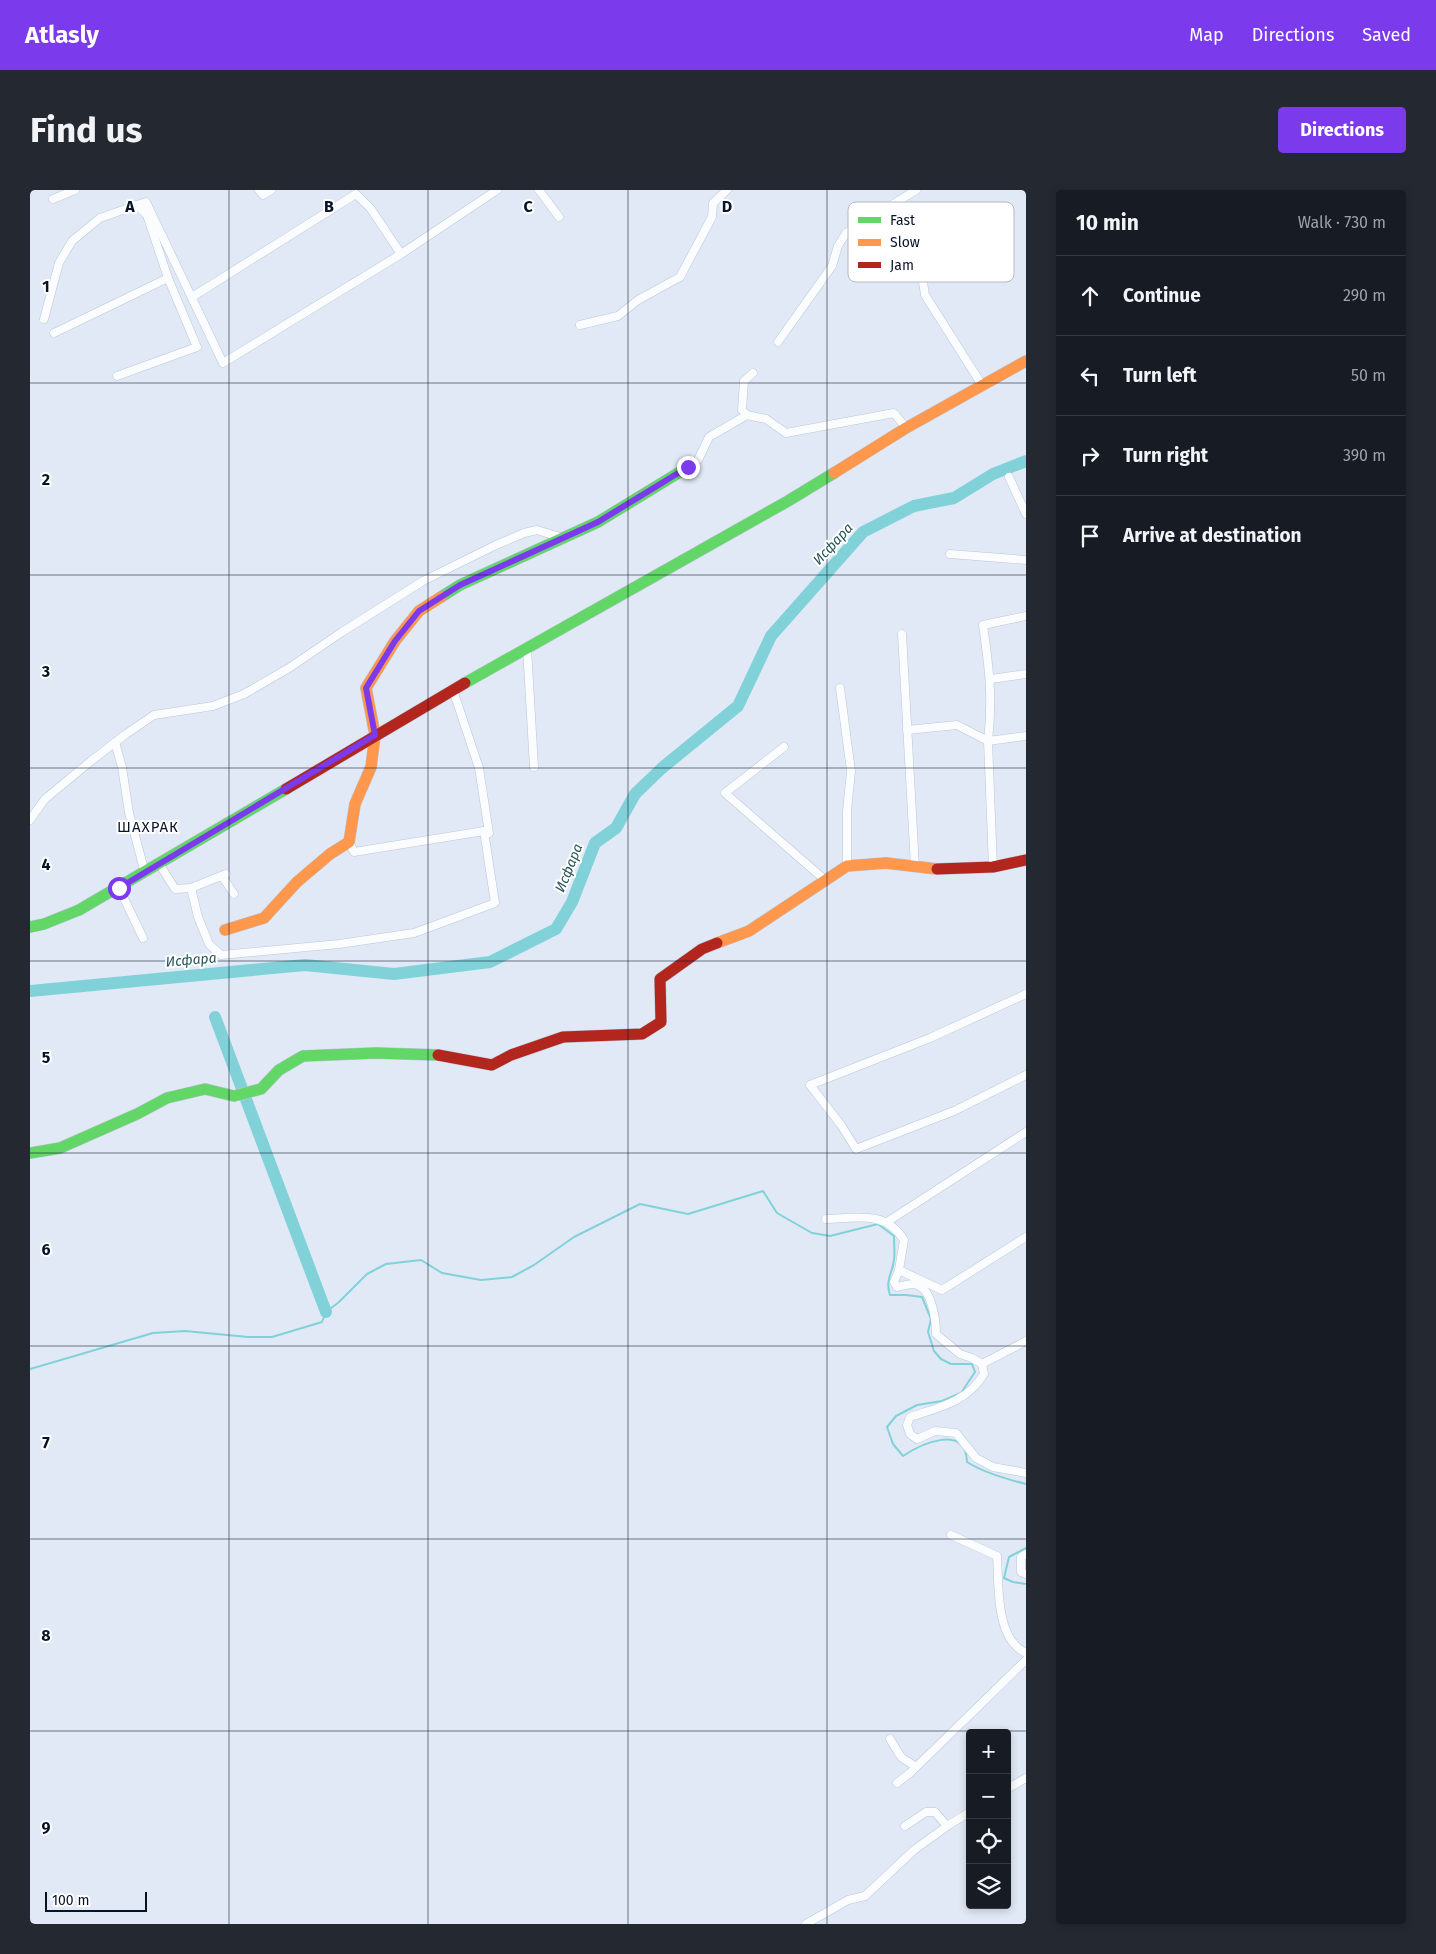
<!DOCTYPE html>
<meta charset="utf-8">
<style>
:root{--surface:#171b24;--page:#242831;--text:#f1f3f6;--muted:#9ea1a6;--line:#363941;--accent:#7c3aed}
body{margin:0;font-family:"Fira Sans",sans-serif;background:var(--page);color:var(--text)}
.controls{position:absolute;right:15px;bottom:15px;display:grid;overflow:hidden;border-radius:5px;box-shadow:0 2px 8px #0003}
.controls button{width:45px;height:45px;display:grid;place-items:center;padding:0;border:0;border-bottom:1px solid var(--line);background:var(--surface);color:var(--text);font:25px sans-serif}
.scale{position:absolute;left:15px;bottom:12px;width:102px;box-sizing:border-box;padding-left:5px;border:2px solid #071428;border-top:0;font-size:14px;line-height:18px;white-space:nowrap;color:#071428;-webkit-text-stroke:4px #fff;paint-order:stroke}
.stop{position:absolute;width:15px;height:15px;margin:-11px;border:4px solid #7c3aed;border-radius:50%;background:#fff}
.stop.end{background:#7c3aed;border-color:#fff;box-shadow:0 1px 5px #0008}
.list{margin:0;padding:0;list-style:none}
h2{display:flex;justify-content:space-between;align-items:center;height:65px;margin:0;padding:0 20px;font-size:21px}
h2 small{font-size:16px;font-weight:400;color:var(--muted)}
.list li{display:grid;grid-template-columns:32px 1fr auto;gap:15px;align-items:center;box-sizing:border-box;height:80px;padding:0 20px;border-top:1px solid var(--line)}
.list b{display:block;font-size:19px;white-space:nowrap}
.list em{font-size:16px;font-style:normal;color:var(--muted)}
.icon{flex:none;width:28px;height:28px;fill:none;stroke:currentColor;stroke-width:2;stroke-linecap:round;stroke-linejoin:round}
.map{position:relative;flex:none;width:996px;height:1734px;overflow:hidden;border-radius:5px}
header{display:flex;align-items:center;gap:30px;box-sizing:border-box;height:70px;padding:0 25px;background:var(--accent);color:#fff}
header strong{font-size:24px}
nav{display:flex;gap:28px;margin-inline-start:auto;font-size:18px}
.intro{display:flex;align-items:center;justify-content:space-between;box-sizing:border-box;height:120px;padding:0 30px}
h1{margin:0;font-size:35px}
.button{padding:12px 22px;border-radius:5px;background:var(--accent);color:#fff;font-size:18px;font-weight:700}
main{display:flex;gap:30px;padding:0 30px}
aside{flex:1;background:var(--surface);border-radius:5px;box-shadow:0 2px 8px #0003}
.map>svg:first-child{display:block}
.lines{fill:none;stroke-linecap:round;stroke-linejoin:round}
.stream{stroke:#81d2d8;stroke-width:2}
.river{stroke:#81d2d8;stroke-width:12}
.street-casing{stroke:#bbc6d6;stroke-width:9}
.fast-casing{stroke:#bbc6d6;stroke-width:12}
.slow-casing{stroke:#bbc6d6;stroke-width:12}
.jam-casing{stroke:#bbc6d6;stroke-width:12}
.street{stroke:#fafcfe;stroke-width:8}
.fast{stroke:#63d668;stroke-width:11}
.slow{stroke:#ff974d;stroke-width:11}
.jam{stroke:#b3261e;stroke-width:11}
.route{stroke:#7c3aed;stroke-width:6}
.grid{fill:none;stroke:#071428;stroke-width:1;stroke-opacity:0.55}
.labels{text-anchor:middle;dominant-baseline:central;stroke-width:4;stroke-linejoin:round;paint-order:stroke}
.water-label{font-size:14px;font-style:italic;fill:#275759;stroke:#fff}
.quarter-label{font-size:15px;letter-spacing:1px;fill:#071428;stroke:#fff}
.key{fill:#fff;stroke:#b5b8be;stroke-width:1}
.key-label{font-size:14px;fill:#071428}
.grid-label{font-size:16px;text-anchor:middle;font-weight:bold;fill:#071428;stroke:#fff;stroke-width:4;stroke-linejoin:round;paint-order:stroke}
</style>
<header>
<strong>Atlasly</strong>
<nav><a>Map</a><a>Directions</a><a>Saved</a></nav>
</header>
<div class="intro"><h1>Find us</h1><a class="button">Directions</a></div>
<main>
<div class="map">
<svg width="996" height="1734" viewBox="0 0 996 1734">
<rect width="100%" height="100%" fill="#e1e9f6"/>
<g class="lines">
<g class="stream">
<path d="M0,1179L123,1143L155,1141L218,1147H242L292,1132L296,1122L309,1112L337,1084L356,1074L391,1070L412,1083L451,1090L482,1087L504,1075L544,1047L610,1014L658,1024L733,1001L747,1023L782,1043L800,1046L848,1034L864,1046C864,1054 865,1063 864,1070C862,1085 855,1089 860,1105H876L892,1107L901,1129L898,1142L904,1161L911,1169L921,1174H942L945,1182L931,1203L912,1211L887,1215L866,1226L857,1237L863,1254L873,1266C891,1254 936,1233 937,1272C954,1283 976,1289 996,1294"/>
<path d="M996,1358L979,1367L974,1388L983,1392L996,1394"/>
</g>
<g class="river">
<path d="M0,801L275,775L364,784L460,772L526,739L542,712L565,653L586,638L605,604L632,578L708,516L741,446L833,342L884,316L924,308L963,284L996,271"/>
<path d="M185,827L296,1122"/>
</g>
<defs>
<g id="street">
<path d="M229,0L233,5L241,0"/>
<path d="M509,0L529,27"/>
<path d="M23,9L45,0"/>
<path d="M106,15L117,25L138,88"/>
<path d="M886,49L895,74L891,79L895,105L952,195"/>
<path d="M162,107L326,4L341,19L371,64"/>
<path d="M14,129L29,73L42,51L70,28L116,12L193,173L371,64L467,0"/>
<path d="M550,135L588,126L608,110L650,87L682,27L683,13L697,0"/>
<path d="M24,143L138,88L167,157L87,186"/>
<path d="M748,152L802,76L808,56L816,43L886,0"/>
<path d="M717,225L712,220L714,191L723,183"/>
<path d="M668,270L679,247L717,225L736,229L756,243L864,223L876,238"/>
<path d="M979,287L996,324"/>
<path d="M920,364L996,370"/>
<path d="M996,426L953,435C959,477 963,508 958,551L996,546"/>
<path d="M872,444L885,677"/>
<path d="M497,458L504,577"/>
<path d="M961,489L996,484"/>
<path d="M810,498L821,581L817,621V676"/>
<path d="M877,540L927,535L958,551L963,677"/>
<path d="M85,552L92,577L99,623L115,683"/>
<path d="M754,557L695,603L795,690"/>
<path d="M0,630L15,609L61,571L96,544L124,525L183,516L214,504L259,478L312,442L393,391L464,356L494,343L507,340L533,348"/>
<path d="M319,652L324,662L454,641L459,643L449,578L423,500"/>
<path d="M130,675L145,699L161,698L168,727L179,754L191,765L309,754L384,743L465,713L454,641"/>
<path d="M192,686L204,704"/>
<path d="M89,698L113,748"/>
<path d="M161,698L196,684"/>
<path d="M996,804L900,848L780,895L811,935L826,959L924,921L996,885"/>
<path d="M796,1029C827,1028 855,1020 874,1050L869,1080L864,1092L867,1097C872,1096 878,1094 883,1094C902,1095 906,1130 906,1144L930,1164L942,1168L952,1174L954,1184C937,1212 910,1217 880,1227L877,1235L880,1244L887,1249L905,1241L926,1243L946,1268L963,1277L996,1283"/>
<path d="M857,1032L996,942"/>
<path d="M869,1080L912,1100L996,1047"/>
<path d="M952,1174L996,1151"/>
<path d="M921,1345L967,1366C969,1395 965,1449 996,1463"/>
<path d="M996,1364L991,1367V1382L996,1384"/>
<path d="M860,1549L871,1567L886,1577"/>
<path d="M867,1593L880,1583L996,1470"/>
<path d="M977,1599L996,1588"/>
<path d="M875,1636L896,1622H905L917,1636"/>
<path d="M776,1734L818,1710L835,1706L884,1660L920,1634L940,1622"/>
</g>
<g id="fast">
<path d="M411,407L430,395L568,332L658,277"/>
<path d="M435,493L758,311L804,283"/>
<path d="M0,737L14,734L49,720L256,599"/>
<path d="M0,963L30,958L107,924L137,908L175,899L204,906L231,899L249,880L273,866L346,863L408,865"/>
</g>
<g id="slow">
<path d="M804,283L876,238L996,171"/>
<path d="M195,740L234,728L267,692L300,664L319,652L325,614L341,577L345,545L336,498L365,451L389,421L411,407"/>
<path d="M687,753L719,741L817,676L856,673L907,679"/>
</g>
<g id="jam">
<path d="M256,599L435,493"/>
<path d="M907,679L963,677L996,670"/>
<path d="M408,865L462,875L481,865L533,847L612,844L631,832L630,789L672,759L687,753"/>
</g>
</defs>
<use href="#street" class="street-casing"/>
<use href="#fast" class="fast-casing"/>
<use href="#slow" class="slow-casing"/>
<use href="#jam" class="jam-casing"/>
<use href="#street" class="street"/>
<use href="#fast" class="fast"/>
<use href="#slow" class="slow"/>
<use href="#jam" class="jam"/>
</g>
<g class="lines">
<path class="route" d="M89,698L345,545L336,498L365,451L389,421L430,395L568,332L658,277"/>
</g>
<path class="grid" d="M199,0V1734M398,0V1734M598,0V1734M797,0V1734M0,193H996M0,385H996M0,578H996M0,771H996M0,963H996M0,1156H996M0,1349H996M0,1541H996"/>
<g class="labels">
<g class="water-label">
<text transform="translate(803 354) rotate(-47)">Исфара</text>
<text transform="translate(539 678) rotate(-68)">Исфара</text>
<text transform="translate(161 770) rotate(-5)">Исфара</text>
</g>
<g class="quarter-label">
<text x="118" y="637">ШАХРАК</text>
</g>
</g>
<rect x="818" y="12" width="166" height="80" rx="8" class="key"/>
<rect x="828" y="27" width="23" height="6" fill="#63d668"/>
<rect x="828" y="49" width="23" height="7" fill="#ff974d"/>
<rect x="828" y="72" width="23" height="6" fill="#b3261e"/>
<g class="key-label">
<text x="860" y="35">Fast</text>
<text x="860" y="57">Slow</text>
<text x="860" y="80">Jam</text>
</g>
<g class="grid-label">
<text x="100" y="22">A</text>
<text x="299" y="22">B</text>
<text x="498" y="22">C</text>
<text x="697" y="22">D</text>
<text x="16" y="102">1</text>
<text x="16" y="295">2</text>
<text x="16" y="487">3</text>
<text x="16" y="680">4</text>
<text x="16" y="873">5</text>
<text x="16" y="1065">6</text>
<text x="16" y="1258">7</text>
<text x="16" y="1451">8</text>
<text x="16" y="1643">9</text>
</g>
</svg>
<div class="controls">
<button>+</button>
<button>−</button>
<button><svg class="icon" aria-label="locate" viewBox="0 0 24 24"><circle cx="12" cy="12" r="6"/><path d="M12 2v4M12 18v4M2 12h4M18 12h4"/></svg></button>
<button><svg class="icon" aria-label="layers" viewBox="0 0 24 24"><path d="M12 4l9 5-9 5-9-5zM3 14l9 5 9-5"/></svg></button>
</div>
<div class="scale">100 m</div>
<div class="stop" style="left:89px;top:698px"></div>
<div class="stop end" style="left:658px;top:277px"></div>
</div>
<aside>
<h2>10 min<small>Walk · 730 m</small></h2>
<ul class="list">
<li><svg class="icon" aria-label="ahead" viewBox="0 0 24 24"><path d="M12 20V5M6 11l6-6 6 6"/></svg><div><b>Continue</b></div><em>290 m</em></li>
<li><svg class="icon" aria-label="left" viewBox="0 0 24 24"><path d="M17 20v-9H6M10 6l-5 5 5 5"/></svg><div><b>Turn left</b></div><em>50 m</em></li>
<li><svg class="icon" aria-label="right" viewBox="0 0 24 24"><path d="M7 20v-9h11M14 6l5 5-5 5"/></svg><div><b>Turn right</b></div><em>390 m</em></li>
<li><svg class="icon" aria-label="arrive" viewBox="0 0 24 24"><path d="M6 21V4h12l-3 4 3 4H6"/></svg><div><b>Arrive at destination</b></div></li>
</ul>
</aside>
</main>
